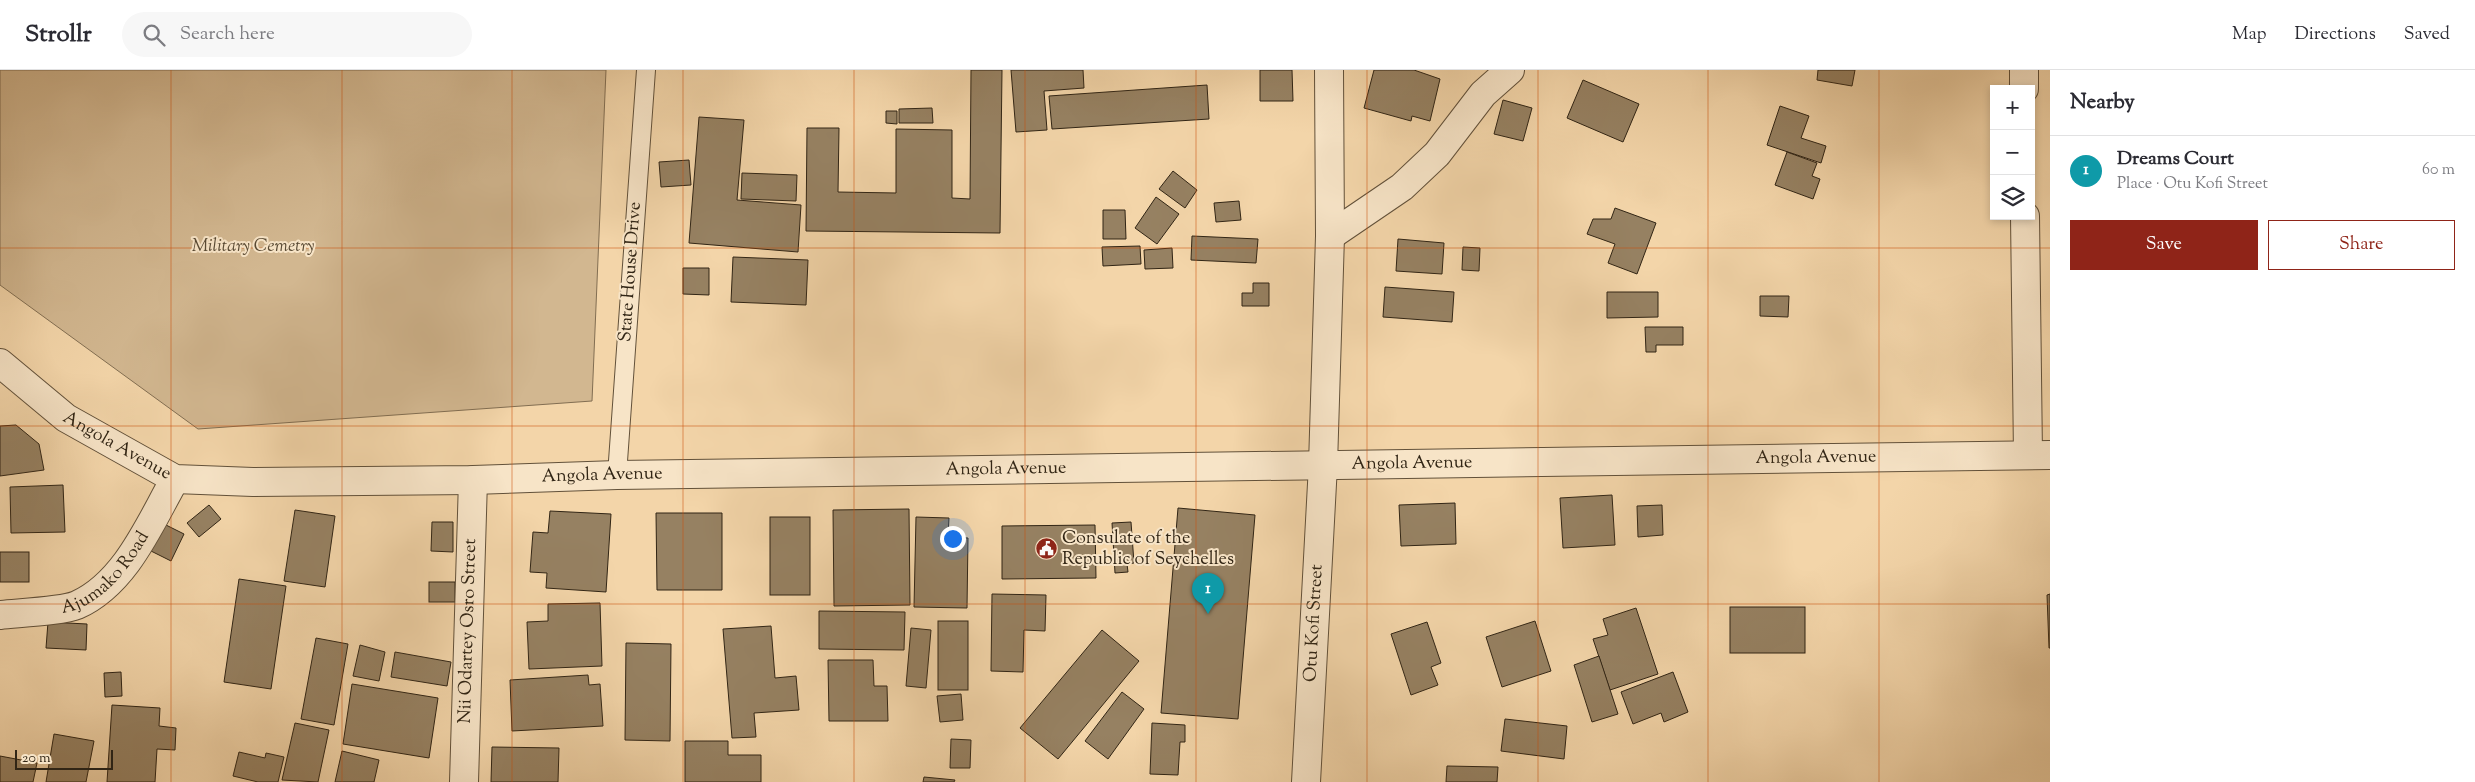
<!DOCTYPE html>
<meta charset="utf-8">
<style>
:root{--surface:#fff;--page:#f7f7f7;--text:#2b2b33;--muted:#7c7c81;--line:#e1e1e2;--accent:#8f2418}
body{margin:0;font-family:"Sorts Mill Goudy",serif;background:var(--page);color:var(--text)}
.controls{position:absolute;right:15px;top:15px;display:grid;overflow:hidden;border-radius:0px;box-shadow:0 2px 8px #0003}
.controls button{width:45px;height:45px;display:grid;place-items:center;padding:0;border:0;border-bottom:1px solid var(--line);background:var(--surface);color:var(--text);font:25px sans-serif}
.scale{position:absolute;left:15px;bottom:12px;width:98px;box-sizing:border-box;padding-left:5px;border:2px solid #312515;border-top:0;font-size:14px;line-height:18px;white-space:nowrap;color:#312515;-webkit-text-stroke:4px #f7e4c7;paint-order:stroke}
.you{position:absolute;left:952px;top:468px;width:18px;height:18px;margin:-12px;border:4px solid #fff;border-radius:50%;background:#1a73e8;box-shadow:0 0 0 8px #1a73e833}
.badge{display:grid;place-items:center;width:32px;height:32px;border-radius:50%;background:var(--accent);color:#fff;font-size:16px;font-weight:700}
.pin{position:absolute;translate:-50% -41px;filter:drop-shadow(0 1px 2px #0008)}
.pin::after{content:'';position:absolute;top:26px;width:18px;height:15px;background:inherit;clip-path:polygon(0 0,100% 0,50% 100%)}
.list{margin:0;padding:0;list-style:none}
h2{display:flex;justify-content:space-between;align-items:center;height:65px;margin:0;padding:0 20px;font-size:21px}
h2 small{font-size:16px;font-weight:400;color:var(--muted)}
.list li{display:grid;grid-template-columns:32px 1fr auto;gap:15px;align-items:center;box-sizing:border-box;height:70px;padding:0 20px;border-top:1px solid var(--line)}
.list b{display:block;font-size:19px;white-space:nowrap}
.list p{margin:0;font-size:16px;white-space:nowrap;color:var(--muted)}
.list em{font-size:16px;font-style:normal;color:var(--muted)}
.actions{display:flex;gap:10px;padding:15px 20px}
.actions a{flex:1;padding:11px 0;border:1px solid var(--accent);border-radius:0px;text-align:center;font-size:18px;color:var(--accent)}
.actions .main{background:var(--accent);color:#fff}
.icon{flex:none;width:28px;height:28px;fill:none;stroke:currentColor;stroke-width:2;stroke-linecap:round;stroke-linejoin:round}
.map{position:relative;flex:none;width:2050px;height:712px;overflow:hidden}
header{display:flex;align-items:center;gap:30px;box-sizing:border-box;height:70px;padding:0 25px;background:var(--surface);border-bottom:1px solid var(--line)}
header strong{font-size:24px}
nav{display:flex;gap:28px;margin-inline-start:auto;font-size:18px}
.search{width:350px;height:45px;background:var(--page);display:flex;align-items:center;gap:12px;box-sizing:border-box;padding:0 18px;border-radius:28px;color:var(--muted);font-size:19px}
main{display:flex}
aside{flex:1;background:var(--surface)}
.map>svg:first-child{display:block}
.green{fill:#d2b790;stroke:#826e52}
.building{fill:#968162;stroke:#312515}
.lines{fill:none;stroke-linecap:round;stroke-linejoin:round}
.service-casing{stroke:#62513a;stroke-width:20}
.minor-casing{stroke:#62513a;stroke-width:30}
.service{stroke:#f7e4c7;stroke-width:18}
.minor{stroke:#f7e4c7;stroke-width:28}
.grid{fill:none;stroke:#cd510d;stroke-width:1;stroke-opacity:0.55}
.labels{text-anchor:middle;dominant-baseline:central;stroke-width:4;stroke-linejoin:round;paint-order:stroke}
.park-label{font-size:18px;font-style:italic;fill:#594a34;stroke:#f7e4c7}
.street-label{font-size:18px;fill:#312515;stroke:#f7e4c7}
.poi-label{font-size:18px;fill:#312515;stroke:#f7e4c7;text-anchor:start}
</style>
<header>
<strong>Strollr</strong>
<div class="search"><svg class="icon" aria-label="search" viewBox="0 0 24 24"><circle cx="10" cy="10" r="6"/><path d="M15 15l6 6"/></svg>Search here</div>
<nav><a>Map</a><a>Directions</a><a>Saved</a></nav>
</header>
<main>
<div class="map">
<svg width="2050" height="712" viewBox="0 0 2050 712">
<rect width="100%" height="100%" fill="#f3d5a9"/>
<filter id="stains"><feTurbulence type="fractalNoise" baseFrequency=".004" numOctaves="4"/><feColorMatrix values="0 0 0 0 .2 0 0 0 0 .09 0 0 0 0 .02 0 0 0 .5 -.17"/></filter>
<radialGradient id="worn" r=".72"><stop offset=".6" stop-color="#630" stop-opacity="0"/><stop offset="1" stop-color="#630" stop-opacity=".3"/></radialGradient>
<path class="green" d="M0,0H606L592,331L198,359L0,215Z"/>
<g class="building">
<path d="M971,0H1002L1000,163L806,161L807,58H839L838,122L896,123V59L952,60V128L970,129Z"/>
<path d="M1011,0H1083L1084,18L1044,21L1047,60L1016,62Z"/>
<path d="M1260,0H1292L1293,31H1260Z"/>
<path d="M1374,0H1414L1440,9L1430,51L1412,46L1411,51L1364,38Z"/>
<path d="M1818,0H1855L1852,16L1817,10Z"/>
<path d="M1583,10L1639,34L1623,72L1567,48Z"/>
<path d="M1207,15L1209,49L1052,59L1049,26Z"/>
<path d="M1503,30L1532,38L1523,71L1494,64Z"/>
<path d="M1780,36L1809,46L1801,68L1826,76L1821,93L1767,75Z"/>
<path d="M932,38L933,53H899V39Z"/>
<path d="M886,41H897V54L886,53Z"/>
<path d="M699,47L744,50L737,130L801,135L798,182L689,173Z"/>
<path d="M1787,82L1817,93L1812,106L1820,109L1813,129L1775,115Z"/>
<path d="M689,90L691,115L661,117L659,92Z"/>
<path d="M1173,101L1197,120L1185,138L1159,119Z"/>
<path d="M742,103L797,105L796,131L741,129Z"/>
<path d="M1156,127L1179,144L1157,174L1135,158Z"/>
<path d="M1239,131L1241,150L1216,152L1214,133Z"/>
<path d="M1615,138L1656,153L1637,204L1608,193L1615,174L1587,164L1593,149H1611Z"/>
<path d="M1103,140H1125L1126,169H1103Z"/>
<path d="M1192,166L1258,169L1256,193L1191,190Z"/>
<path d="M1398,169L1444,173L1442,204L1396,201Z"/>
<path d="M1140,176L1141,194L1103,196L1102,177Z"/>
<path d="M1463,177L1480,178L1479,201L1462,200Z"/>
<path d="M1172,178L1173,198L1145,199L1144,180Z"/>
<path d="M733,187L808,190L806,235L731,232Z"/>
<path d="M683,198H709V225L683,224Z"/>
<path d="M1253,213H1269V236H1242V223H1253Z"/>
<path d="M1385,217L1454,222L1452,252L1383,247Z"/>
<path d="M1607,222H1658V247L1607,248Z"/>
<path d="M1760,226H1789L1788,247L1760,246Z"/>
<path d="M1645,257H1683V275H1656V282H1646Z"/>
<path d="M16,355L39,374L44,400L0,406V356Z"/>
<path d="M63,415L65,462L11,463L10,417Z"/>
<path d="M1612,425L1615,475L1563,478L1560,428Z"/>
<path d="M1455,433L1456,474L1401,476L1399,435Z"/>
<path d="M209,435L221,449L199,467L187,453Z"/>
<path d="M1662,435L1663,465L1638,467L1637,436Z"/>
<path d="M1178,438L1255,445L1238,649L1161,643Z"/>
<path d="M909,439L910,535L834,536L833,440Z"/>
<path d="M295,440L335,446L325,517L284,511Z"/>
<path d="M550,441L611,444L606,522L546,518L547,503L530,502L533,462L548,463Z"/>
<path d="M656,443H722V520H657Z"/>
<rect x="770" y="447" width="40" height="78"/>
<path d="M916,447L949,448L948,467L968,468L967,538L914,537Z"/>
<path d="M432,452H453V482L431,481Z"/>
<path d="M1131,452L1134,493L1127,494L1128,502L1115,503L1112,453Z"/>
<path d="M162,453L184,464L171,491L149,480Z"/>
<path d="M1095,455L1096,508L1002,509V456Z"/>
<rect x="0" y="482" width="29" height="30"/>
<path d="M239,509L286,516L271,619L224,612Z"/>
<rect x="429" y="512" width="26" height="20"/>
<path d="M992,524L1046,525L1045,561L1024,560L1023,602L991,601Z"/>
<path d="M2050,524V578H2049L2047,525Z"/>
<path d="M600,533L602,596L529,599L527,552L548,551V534Z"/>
<rect x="1730" y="537" width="75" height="46"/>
<path d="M1636,538L1658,604L1610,620L1593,569L1608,565L1603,549Z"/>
<path d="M819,541L905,542L904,580L819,579Z"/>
<rect x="938" y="551" width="30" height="69"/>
<path d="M1535,551L1551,601L1502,617L1486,567Z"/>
<path d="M48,552L87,554L86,580L46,578Z"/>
<path d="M1427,552L1441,593L1431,597L1438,615L1411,625L1391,564Z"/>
<path d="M771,556L775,608L796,606L799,640L754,643L756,667L732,668L723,559Z"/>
<path d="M911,558L931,560L926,618L906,616Z"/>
<path d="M1102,560L1139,591L1058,689L1020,658Z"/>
<path d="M316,568L348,574L334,655L301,649Z"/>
<path d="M626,573L671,574L670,671L625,670Z"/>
<path d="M360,575L385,582L379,611L353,606Z"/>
<path d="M395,582L451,592L447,616L391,607Z"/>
<path d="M1599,586L1618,644L1592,652L1574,595Z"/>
<path d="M828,590H873L874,616H887L888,651H829Z"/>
<path d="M121,602L122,626L105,627L104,603Z"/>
<path d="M1673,602L1688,642L1664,652L1661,643L1633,654L1621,622Z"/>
<path d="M588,605L589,615L600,614L603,656L512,661L510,610Z"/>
<path d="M352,614L438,628L429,688L343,674Z"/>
<path d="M1122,622L1144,639L1108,689L1085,671Z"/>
<path d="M961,624L963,650L940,652L937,626Z"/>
<path d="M112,635L160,638L159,656L176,658L175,680L157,679L155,712H107Z"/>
<path d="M1505,649L1567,656L1564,689L1501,681Z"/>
<path d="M295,653L329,660L318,712L282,710Z"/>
<path d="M1152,653L1185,655V672H1180L1178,705L1150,704Z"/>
<path d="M54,664L94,671L86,712H46Z"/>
<path d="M951,669L971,670L970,698H950Z"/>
<path d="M685,671H728V685H761V712H685Z"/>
<path d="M492,677L559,678L558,712H491Z"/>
<path d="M342,681L379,690L374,712H335Z"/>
<path d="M239,682L265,688L266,683L284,687L278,712H258L233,706Z"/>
<path d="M0,686L37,693L33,712H0Z"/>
<path d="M1447,696L1498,697L1497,712H1446Z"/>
<path d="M924,707L955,710L954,712H923Z"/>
</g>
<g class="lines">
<defs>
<path id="service" d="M617,405L646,0"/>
<g id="minor">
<path d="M2024,0V19"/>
<path d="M2025,146L2028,385"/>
<path d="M1330,166L1402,117L1437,84L1483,24L1510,0"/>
<path id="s1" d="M0,293L66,348L175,409L253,412L473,410L617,405L2050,385"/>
<path id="s2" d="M0,545C17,543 63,541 77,535C126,513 150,453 175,409"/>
<path id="s3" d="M464,712L473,410"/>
<path id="s4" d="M1306,712L1323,395L1330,166L1329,0"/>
</g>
</defs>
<use href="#service" class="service-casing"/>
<use href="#minor" class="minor-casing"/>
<use href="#service" class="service"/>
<use href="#minor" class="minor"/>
</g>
<path class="grid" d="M171,0V712M342,0V712M512,0V712M683,0V712M854,0V712M1025,0V712M1196,0V712M1367,0V712M1538,0V712M1708,0V712M1879,0V712M0,178H2050M0,356H2050M0,534H2050"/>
<defs>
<symbol id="civic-disc" viewBox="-11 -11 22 22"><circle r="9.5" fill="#8f2418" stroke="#f7e4c7"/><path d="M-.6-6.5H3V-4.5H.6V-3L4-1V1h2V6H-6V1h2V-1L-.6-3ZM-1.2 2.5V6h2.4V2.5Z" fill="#fff"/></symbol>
</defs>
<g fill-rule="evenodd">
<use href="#civic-disc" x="1034" y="466" width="25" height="25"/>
</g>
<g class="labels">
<g class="park-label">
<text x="253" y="177">Military Cemetry</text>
</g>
<g class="street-label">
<text transform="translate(631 202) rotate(-86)">State House Drive</text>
<text stroke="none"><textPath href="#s1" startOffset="144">Angola Avenue</textPath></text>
<text stroke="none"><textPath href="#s1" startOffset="1852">Angola Avenue</textPath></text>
<text stroke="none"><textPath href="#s1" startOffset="1448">Angola Avenue</textPath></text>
<text stroke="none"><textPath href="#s1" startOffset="1042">Angola Avenue</textPath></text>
<text stroke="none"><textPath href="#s1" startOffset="638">Angola Avenue</textPath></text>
<text stroke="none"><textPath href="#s2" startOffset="120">Ajumako Road</textPath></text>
<text stroke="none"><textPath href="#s4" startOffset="159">Otu Kofi Street</textPath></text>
<text stroke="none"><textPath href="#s3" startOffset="151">Nii Odartey Osro Street</textPath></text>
</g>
<g class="poi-label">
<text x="1062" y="469">Consulate of the<tspan x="1062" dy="21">Republic of Seychelles</tspan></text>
</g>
</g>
<rect width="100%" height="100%" filter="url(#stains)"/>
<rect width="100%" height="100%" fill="url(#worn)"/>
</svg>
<div class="controls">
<button>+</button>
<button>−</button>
<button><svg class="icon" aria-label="layers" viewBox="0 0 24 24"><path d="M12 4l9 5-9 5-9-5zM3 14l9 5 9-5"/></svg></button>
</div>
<div class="scale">20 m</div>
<div class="you"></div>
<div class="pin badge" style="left:1208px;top:544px;background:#0f9aa8">1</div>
</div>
<aside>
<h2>Nearby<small></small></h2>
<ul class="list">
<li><span class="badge" style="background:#0f9aa8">1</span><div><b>Dreams Court</b><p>Place · Otu Kofi Street</p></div><em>60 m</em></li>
</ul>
<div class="actions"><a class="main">Save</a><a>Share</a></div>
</aside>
</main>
